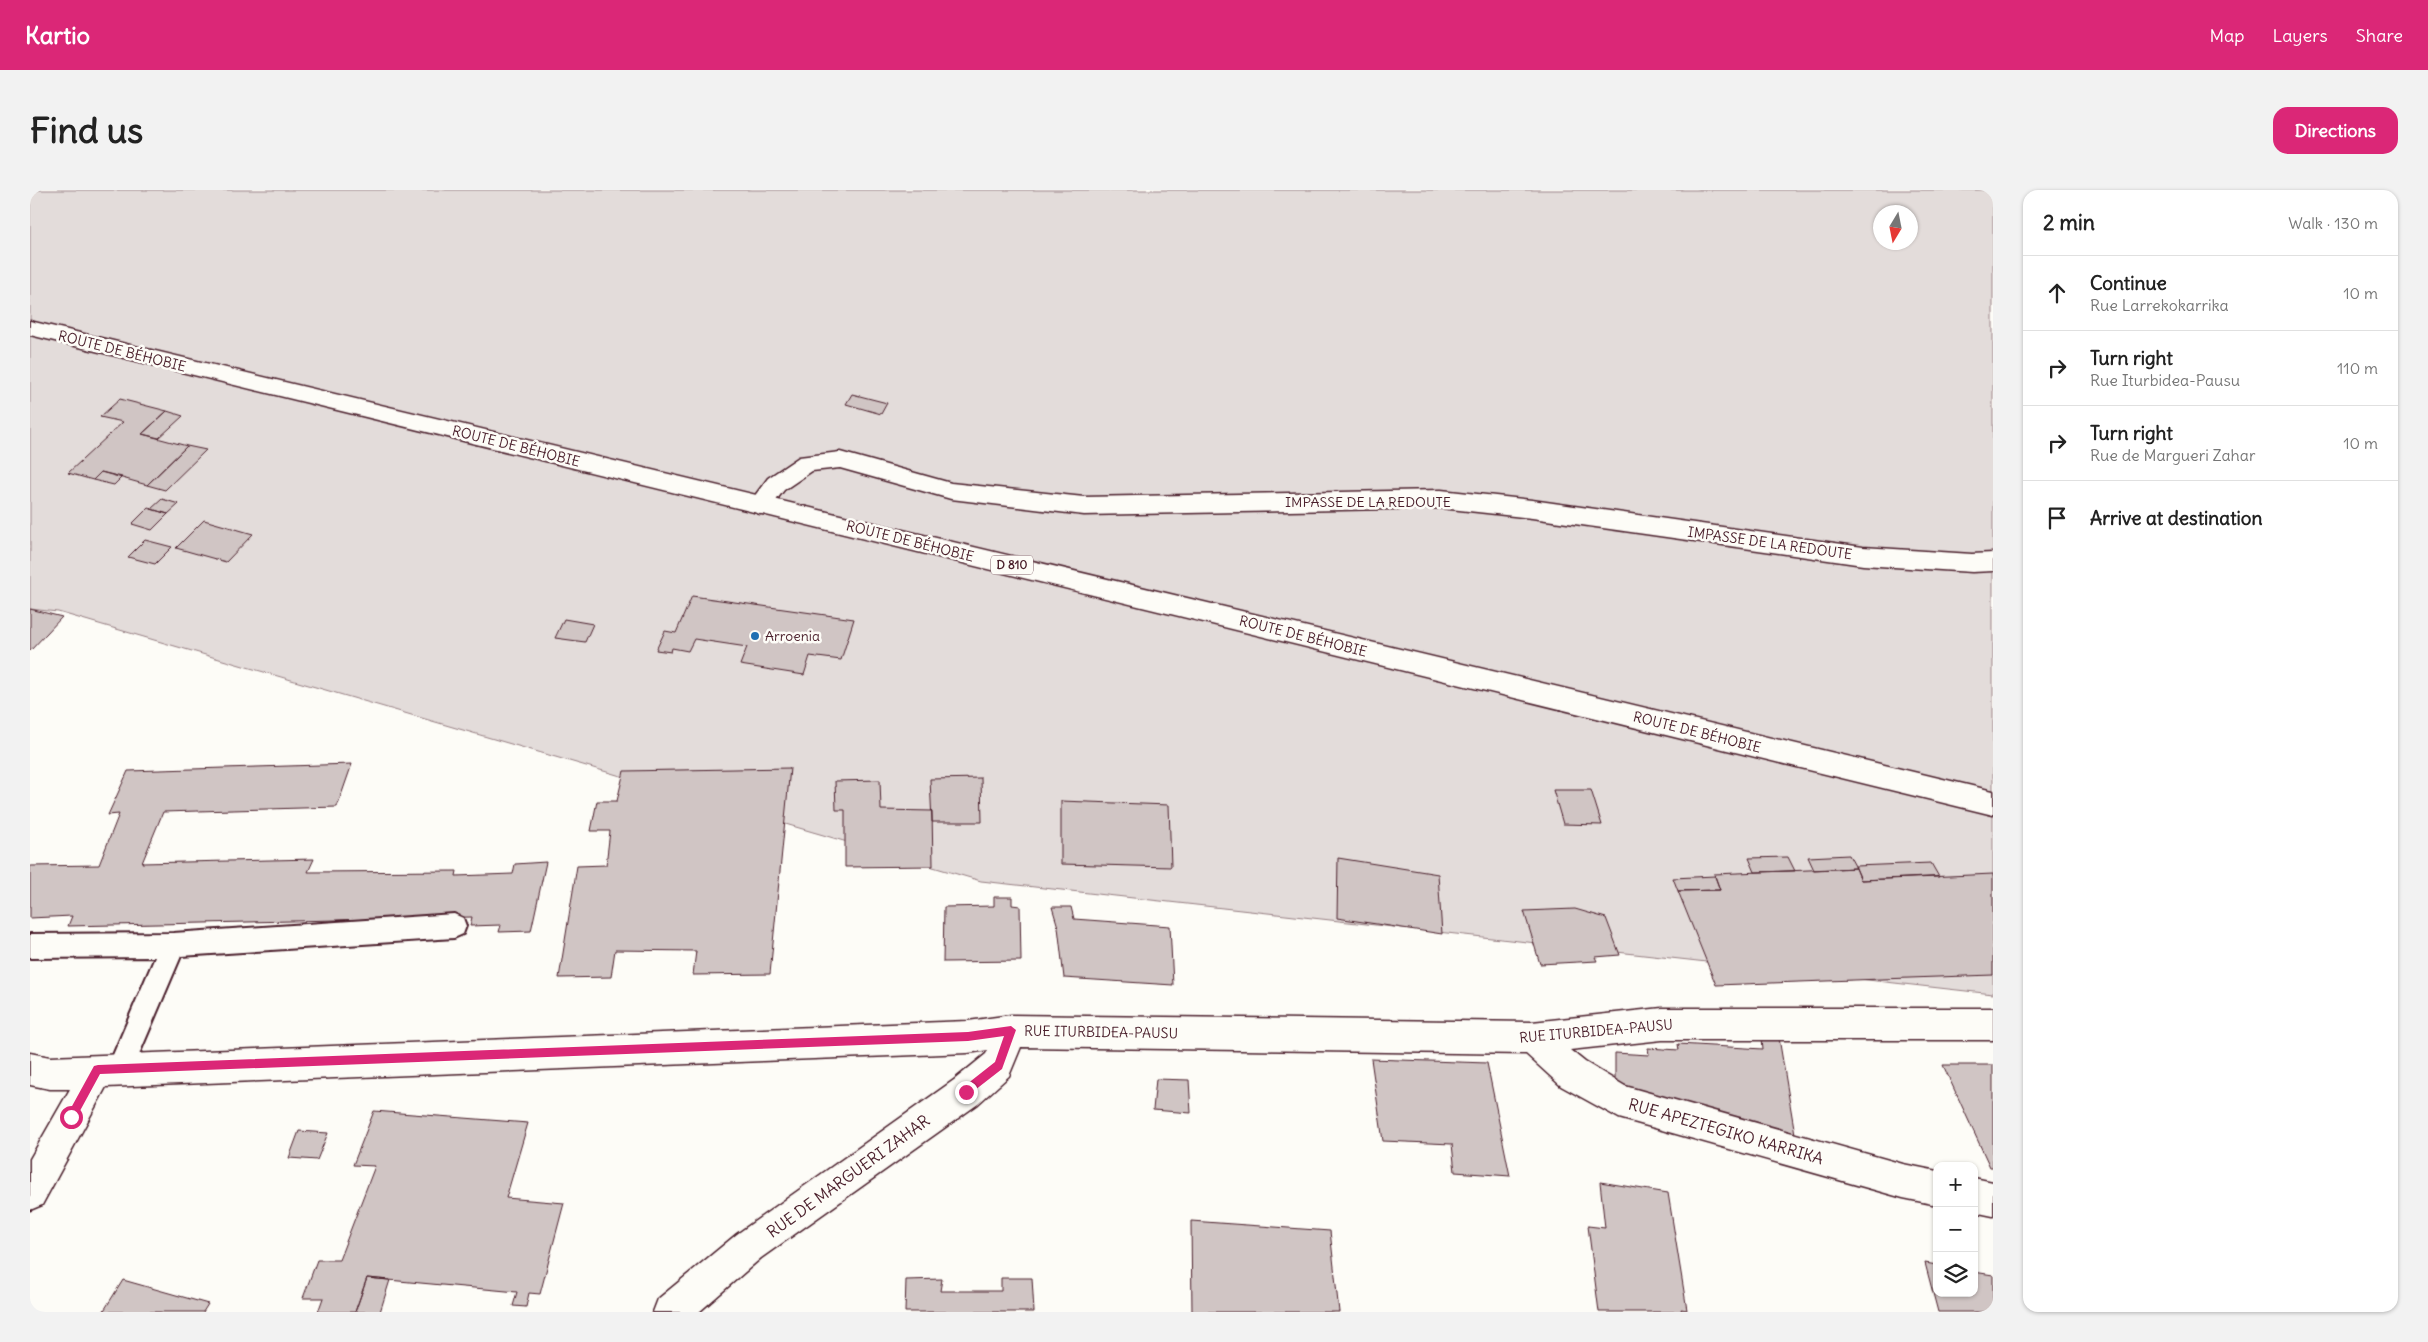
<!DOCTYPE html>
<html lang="en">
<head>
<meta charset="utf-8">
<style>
	:root { --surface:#fff; --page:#f2f2f2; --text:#222; --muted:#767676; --line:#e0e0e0; --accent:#db2777 }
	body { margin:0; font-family:Delius,sans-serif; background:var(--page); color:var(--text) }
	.controls { position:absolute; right:15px; bottom:15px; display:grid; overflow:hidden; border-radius:10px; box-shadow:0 1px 4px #0004 }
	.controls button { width:45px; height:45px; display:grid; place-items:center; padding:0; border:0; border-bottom:1px solid var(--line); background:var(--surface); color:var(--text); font:25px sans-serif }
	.compass { position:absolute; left:1843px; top:15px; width:45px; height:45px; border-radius:50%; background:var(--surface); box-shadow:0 1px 4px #0004; rotate:190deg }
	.stop { position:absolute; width:15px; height:15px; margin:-11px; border:4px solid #db2777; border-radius:50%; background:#fff }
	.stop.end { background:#db2777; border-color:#fff; box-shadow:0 1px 5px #0008 }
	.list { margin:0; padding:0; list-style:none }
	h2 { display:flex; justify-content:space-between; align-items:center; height:65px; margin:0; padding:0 20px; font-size:21px }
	h2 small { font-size:16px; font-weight:400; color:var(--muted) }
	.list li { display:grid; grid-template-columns:32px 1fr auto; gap:15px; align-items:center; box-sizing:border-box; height:75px; padding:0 20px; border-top:1px solid var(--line) }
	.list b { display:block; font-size:19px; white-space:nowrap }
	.list p { margin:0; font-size:16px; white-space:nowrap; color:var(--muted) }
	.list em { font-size:16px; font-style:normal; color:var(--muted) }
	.icon { flex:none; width:28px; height:28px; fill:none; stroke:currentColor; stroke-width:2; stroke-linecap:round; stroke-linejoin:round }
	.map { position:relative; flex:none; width:1963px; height:1122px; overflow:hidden; border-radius:15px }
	header { display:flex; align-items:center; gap:30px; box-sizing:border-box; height:70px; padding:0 25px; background:var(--accent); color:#fff }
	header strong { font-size:24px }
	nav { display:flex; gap:28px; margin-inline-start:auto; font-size:18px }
	.intro { display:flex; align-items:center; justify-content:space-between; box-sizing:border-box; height:120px; padding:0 30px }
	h1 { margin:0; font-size:35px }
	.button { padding:12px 22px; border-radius:15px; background:var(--accent); color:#fff; font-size:18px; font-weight:700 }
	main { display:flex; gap:30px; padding:0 30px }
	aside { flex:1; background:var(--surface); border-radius:15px; box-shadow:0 1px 4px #0004 }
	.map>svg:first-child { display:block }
</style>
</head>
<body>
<header>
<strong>Kartio</strong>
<nav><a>Map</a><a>Layers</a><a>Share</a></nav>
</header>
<div class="intro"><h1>Find us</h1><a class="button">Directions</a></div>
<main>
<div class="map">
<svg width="1963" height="1122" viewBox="0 0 1963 1122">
	<rect width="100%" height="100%" fill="#fdfcf7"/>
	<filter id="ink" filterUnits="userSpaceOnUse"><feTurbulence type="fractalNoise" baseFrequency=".02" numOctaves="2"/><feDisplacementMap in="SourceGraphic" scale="10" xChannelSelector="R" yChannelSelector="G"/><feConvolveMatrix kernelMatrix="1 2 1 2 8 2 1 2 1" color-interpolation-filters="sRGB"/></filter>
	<g filter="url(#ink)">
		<path fill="#e3dcda" stroke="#967e82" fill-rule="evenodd" d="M0,0H1963V804L951,691L28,422L0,419ZM1850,22H1880V52H1850Z"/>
		<path fill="#d0c5c4" stroke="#4a1f2b" d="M822,204L857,213L851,224L816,214Z
			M90,209L137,221L112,244L157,256L117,295L71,282L63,290L38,283L93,232L70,227Z
			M137,221L153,226L129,248L112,244Z
			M157,256L176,260L135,300L117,295Z
			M71,282L92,287L84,295L63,290Z
			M132,309L149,314L138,324L121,319Z
			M118,318L138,324L122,340L102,334Z
			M174,330L223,344L196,372L146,358Z
			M115,350L142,357L125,374L98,367Z
			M662,406L824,429L811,470L780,466L774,485L710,475L717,457L664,449L658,461L642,458L641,462L626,460L635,441L646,443Z
			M0,419L32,427L0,461Z
			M534,429L563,434L555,452L525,448Z
			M322,574L307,617L133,622L112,673L284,669L278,682L427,681L426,686L483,684L485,674L516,672L501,741L469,742L471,735L440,736L442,727L38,736L42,726L0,728V676L69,675L89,624L78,625L98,581Z
			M760,578L740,784L663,785L666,761L585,760L581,787L529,788L547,676L576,675L580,641H561L567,611H587L594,581Z
			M951,588L952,632H902L900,589Z
			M850,590L851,620L902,621L903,676L815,677V620H806L805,591Z
			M1523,600H1561L1572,635L1533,634Z
			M1031,611L1139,615L1141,677L1031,674Z
			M1819,665L1826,678L1784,680L1778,667Z
			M1758,667L1765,681L1725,682L1719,668Z
			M1308,668L1408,684L1412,744L1307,728Z
			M1901,673L1909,687L1831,690L1825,676Z
			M1826,678L1831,690L1963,684V785L1686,795L1648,701L1690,700L1684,684Z
			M1685,686L1690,700L1648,701L1643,688Z
			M964,707H982V715L990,716L991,771L913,772L914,717L964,716Z
			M1022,717H1041L1044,729L1140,736L1143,795L1034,788L1028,737Z
			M1545,719L1576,728L1590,765L1565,767L1567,771L1510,774L1494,721Z
			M1732,848H1749L1765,944L1585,896V863L1619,865L1618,858L1649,860L1648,854L1733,859Z
			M1341,869L1457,873L1480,986L1425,982L1422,954L1353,951Z
			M1913,875H1963V977H1960Z
			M1126,889L1159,890L1161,923L1123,920Z
			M344,921L498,933L476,1008L534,1013L510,1104L499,1103L496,1117L483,1116L487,1102L337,1088L325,1122H288L293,1108H273L287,1070H309L345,976L323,975Z
			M269,941L298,943L287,970L259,968Z
			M1570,992L1638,1003L1657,1120L1651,1119L1652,1122H1569L1558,1036L1575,1038Z
			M1161,1031L1300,1041L1309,1122H1162Z
			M1895,1073L1907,1075V1103H1944V1082L1963,1085V1122H1908Z
			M337,1088L360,1090L350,1122H325Z
			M971,1088H1002L1004,1122H875L876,1090L912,1089L910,1101H971Z
			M93,1090L178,1114L173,1122H73Z"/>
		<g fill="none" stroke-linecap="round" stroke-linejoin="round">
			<defs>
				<path id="lane" d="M424,724L433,728L436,736L433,744L424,748L151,766L99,888L90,892L81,888L77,879L125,767L0,768V744L143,743Z"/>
				<path id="street" d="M810,262L921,293L1054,307L1411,300L1502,310L1833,357L1942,364L1963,363V381L1942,382L1833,375L1502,328L1411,318L1054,325L921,309L810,278L782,281L754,300L738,321L730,324L722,321L718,315L738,288L769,267Z
					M1632,818H1963V850H1632L1540,860L1555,872L1595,896L1873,974L1907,981V1015L1873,1008L1589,928L1531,896L1496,864L991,857L979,886L948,914L731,1068L669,1122H623L628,1109L707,1044L924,890L956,864L958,860L938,863L76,897L12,1015L0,1020V969L40,899H20L0,895V863L20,867L938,831L981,825L1502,832Z
					M1944,988L1963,992V1026L1944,1022Z"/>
				<path id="primary" d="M0,131L1963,601V625L0,145Z"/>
			</defs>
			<use href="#lane" stroke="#4a1f2b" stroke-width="4"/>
			<use href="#street" stroke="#4a1f2b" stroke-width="3"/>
			<use href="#primary" stroke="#4a1f2b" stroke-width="3"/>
			<use href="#lane" fill="#fdfcf7" fill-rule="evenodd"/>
			<use href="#street" fill="#fdfcf7" fill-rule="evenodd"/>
			<use href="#primary" fill="#fdfcf7" fill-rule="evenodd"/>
		</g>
	</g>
	<path fill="#db2777" d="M981,836L986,840L972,879L936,907L931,902L932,898L965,872L974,846L938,851L70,884L45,930H38L36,927L64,876L68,875L938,842Z"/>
	<circle fill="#1f6fb2" stroke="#fdfcf7" stroke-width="2" cx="725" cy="446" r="5"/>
	<g text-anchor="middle" stroke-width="5" stroke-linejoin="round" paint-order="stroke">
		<rect fill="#fdfcf7" stroke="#806168" stroke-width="1" x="961" y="365.5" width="42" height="19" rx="4"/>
		<g font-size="12" font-weight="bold" fill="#4a1f2b">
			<text x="982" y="379">D 810</text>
		</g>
		<g font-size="14" fill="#4a1f2b" stroke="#fdfcf7">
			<text transform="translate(92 161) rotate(14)" y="5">ROUTE DE BÉHOBIE</text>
			<text transform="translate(486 256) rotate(14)" y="5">ROUTE DE BÉHOBIE</text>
			<text x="1338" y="317">IMPASSE DE LA REDOUTE</text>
			<text transform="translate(880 351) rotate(14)" y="5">ROUTE DE BÉHOBIE</text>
			<text transform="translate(1740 353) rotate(8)" y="5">IMPASSE DE LA REDOUTE</text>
			<text transform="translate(1273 446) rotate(14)" y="5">ROUTE DE BÉHOBIE</text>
			<text transform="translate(1667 542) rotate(14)" y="5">ROUTE DE BÉHOBIE</text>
			<text transform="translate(1566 841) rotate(-5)" y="5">RUE ITURBIDEA-PAUSU</text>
			<text transform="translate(1071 842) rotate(1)" y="5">RUE ITURBIDEA-PAUSU</text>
		</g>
		<g font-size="14" fill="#4a1f2b" stroke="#fdfcf7" text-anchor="start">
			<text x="735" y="451">Arroenia</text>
		</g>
		<g font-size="16" fill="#4a1f2b" stroke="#fdfcf7">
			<text transform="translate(1696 941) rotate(16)" y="6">RUE APEZTEGIKO KARRIKA</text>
			<text transform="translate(818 986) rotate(-36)" y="6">RUE DE MARGUERI ZAHAR</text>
		</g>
	</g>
</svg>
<div class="controls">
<button>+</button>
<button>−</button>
<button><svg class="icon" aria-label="layers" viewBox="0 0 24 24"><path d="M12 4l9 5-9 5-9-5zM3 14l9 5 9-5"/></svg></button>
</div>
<svg class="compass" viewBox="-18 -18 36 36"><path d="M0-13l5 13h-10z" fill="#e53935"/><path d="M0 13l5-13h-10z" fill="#767676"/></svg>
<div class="stop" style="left:41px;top:927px"></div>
<div class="stop end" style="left:936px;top:902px"></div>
</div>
<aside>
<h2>2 min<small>Walk · 130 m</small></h2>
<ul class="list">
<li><svg class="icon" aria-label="ahead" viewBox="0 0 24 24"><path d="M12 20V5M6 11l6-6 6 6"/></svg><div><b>Continue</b><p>Rue Larrekokarrika</p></div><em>10 m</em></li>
<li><svg class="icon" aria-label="right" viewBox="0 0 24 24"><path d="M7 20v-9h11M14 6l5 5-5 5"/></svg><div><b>Turn right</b><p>Rue Iturbidea-Pausu</p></div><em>110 m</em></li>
<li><svg class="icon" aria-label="right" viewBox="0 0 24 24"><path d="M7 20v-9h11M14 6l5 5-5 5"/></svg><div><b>Turn right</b><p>Rue de Margueri Zahar</p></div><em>10 m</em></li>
<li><svg class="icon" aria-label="arrive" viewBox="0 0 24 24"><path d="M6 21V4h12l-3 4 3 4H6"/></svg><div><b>Arrive at destination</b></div></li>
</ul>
</aside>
</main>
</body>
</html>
